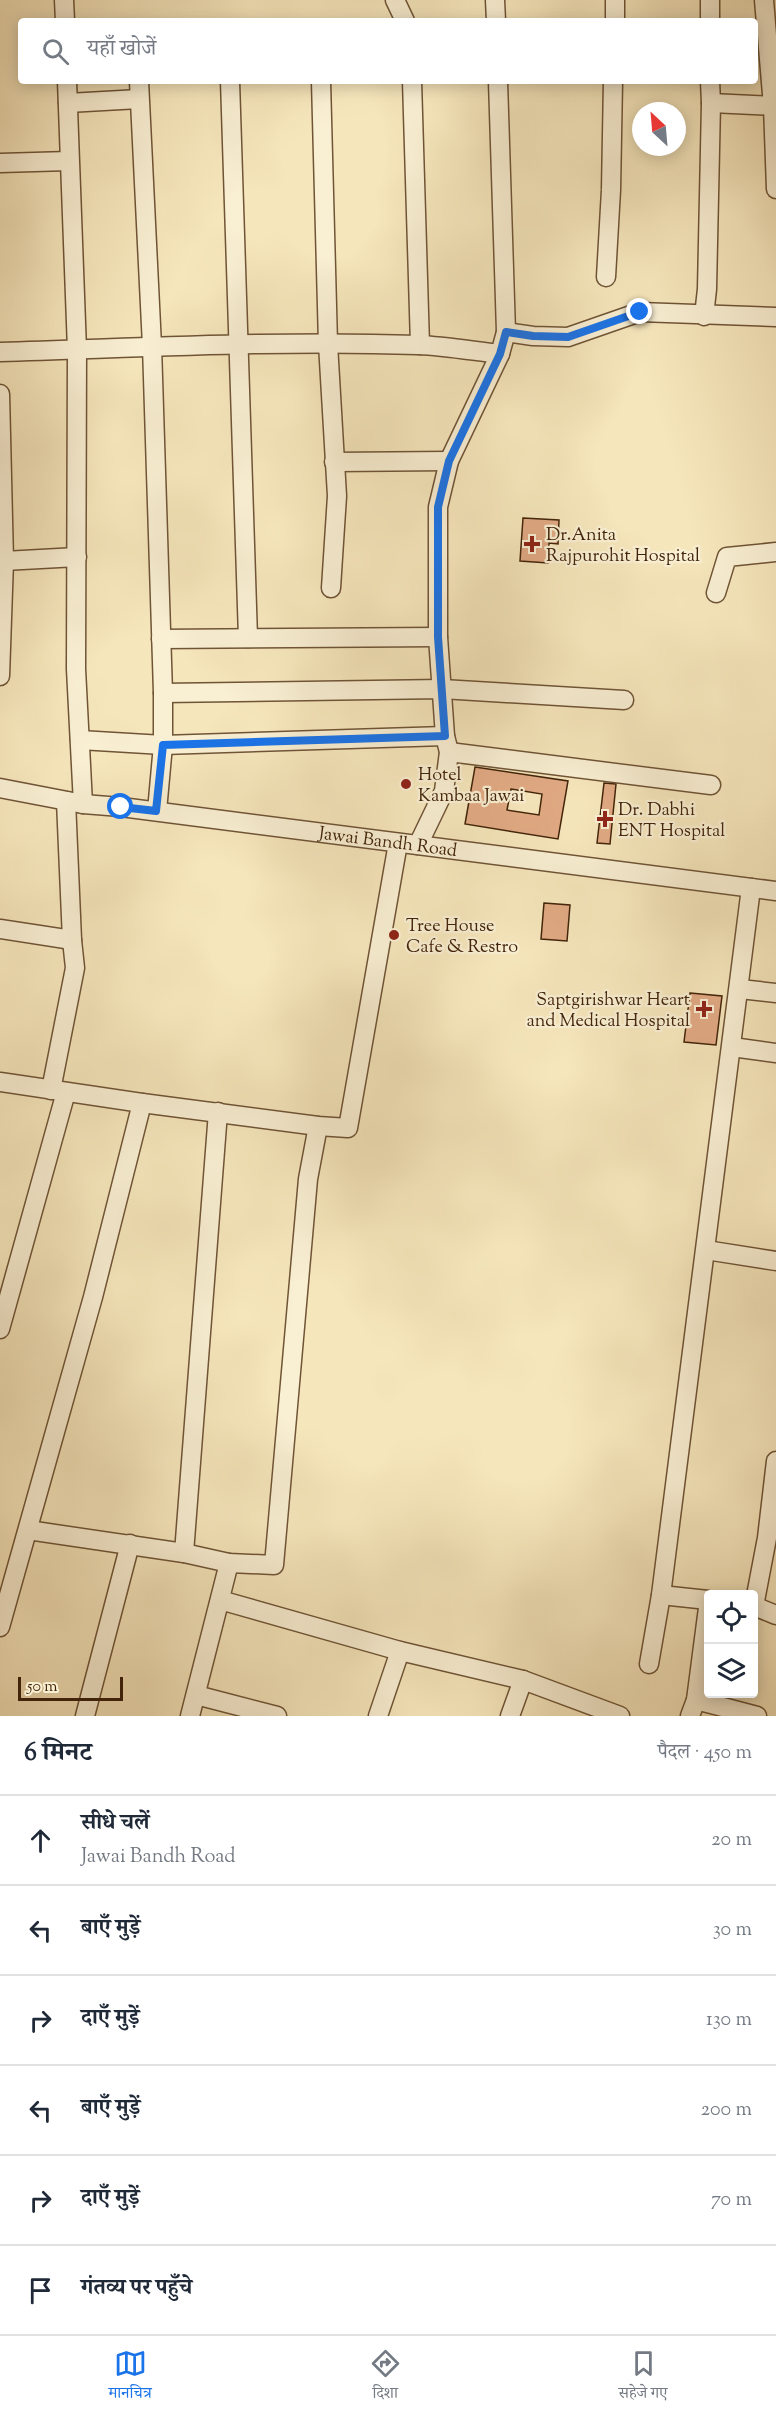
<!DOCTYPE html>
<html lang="hi">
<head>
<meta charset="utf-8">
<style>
	:root { --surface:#fff; --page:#f2f2f3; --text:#1f2937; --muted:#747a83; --line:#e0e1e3; --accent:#1a73e8 }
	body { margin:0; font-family:"Sorts Mill Goudy","Noto Serif Devanagari",serif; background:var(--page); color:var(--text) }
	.controls { position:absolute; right:18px; bottom:18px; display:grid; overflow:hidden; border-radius:6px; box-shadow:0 3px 15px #0003 }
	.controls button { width:54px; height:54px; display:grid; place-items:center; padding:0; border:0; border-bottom:2px solid var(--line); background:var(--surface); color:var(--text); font:30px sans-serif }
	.compass { position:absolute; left:632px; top:102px; width:54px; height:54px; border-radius:50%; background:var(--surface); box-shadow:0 3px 15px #0003; rotate:334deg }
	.scale { position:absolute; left:18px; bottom:15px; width:105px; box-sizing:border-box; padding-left:6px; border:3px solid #42240a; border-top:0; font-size:16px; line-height:21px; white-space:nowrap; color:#42240a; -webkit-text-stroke:4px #f9efd3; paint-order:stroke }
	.stop { position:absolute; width:18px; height:18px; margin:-14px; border:4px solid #1a73e8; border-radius:50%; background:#fff }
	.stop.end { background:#1a73e8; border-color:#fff; box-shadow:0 2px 6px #0008 }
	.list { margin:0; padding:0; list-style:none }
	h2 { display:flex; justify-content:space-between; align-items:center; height:78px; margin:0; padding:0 24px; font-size:26px }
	h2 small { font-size:20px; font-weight:400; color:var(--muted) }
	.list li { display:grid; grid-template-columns:39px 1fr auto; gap:18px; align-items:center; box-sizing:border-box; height:90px; padding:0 24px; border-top:2px solid var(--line) }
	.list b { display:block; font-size:22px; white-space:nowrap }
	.list p { margin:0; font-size:20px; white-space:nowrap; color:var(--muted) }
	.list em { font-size:20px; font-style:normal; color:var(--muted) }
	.icon { flex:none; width:33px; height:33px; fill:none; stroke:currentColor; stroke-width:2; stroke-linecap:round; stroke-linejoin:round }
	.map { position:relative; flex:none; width:776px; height:1716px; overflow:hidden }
	.search { position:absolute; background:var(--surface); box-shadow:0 3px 15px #0003; left:18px; right:18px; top:18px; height:66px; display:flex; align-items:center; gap:15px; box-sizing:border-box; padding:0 21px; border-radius:6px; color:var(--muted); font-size:22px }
	.sheet { height:618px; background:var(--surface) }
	nav { display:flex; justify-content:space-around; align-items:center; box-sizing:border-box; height:84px; border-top:2px solid var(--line); background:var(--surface); font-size:16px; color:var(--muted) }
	nav a { display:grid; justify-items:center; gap:3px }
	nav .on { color:var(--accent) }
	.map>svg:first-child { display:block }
</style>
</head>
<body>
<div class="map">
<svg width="776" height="1716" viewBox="0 0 776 1716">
	<rect width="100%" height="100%" fill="#f6e6bc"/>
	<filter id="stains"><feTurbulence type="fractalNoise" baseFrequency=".00333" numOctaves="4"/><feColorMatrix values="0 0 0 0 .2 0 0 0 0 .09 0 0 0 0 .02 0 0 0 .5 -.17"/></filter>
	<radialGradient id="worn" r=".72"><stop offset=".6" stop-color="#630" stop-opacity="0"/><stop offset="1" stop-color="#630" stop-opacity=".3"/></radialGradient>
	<path fill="#e1aa84" stroke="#42240a" stroke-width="1.5" fill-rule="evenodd" d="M523,518L559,520L558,544L549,543L548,563L520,561Z
		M475,767L568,781L558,839L465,824ZM511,789L542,794L539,815L507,810Z
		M604,783L616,784L610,844L597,843Z
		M544,903L570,905L567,941L541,939Z
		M690,993L722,996L716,1045L684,1042Z"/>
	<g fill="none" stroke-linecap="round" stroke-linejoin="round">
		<defs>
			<g id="minor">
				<path d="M64,0L65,21"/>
				<path d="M395,0L405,21"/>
				<path d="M495,0L496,21"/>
				<path d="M710,0V21"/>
				<path d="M764,0L773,106L776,189"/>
				<path d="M615,21V0"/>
				<path d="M67,81L77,350L76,669L83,804"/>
				<path d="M139,81L152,346L163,693V745L157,811"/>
				<path d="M230,81L248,638"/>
				<path d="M321,81L328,344L337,496L331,588"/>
				<path d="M412,81L420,345"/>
				<path d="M710,81L711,103L776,106"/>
				<path d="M68,103L139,99"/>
				<path d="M0,163L69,161"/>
				<path d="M606,277L611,190L613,81"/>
				<path d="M704,316L707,289L711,103"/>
				<path d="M506,332L533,336L568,337L640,312L776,317"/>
				<path d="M0,352C139,348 279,340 418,345C445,346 473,351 500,354"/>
				<path d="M0,394L4,561L0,676"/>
				<path d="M334,462L449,461"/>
				<path d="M4,561L77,557"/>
				<path d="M716,593L727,557L776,552"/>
				<path d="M161,639L438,637"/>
				<path d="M163,693L442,689L624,700"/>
				<path d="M80,740L163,745L445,736"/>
				<path d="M449,752L711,785"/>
				<path id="s1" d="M0,788L83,804L121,807L776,891"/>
				<path d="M418,845L444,791L449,752L445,736L438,637V507L449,461L500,354L506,332L498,81"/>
				<path d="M0,929L72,940L66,801"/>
				<path d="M740,989L776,993"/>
				<path d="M732,1047L776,1053"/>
				<path d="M0,1082L142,1103L318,1126L348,1128L398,843"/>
				<path d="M51,1090L75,968L72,940"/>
				<path d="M706,1250L776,1261"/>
				<path d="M0,1329L66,1092"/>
				<path d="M28,1530L184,1553L229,1563L274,1565L308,1179L318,1126"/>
				<path d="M184,1553L218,1112"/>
				<path d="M661,1595L708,1600"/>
				<path d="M220,1600L400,1651L523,1680L620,1716"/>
				<path d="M754,1606L767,1538L776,1461"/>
				<path d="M754,1606L776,1615"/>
				<path d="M0,1627L93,1297L142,1103"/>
				<path d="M649,1664L661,1595L751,888"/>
				<path d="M196,1695L277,1716"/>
				<path d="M696,1700L757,1716"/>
				<path d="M85,1716L130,1544"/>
				<path d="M190,1716L229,1563"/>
				<path d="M378,1716L400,1651"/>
				<path d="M510,1716L523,1680"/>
				<path d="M690,1716L696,1700L708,1608"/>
			</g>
		</defs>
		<use href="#minor" stroke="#6f5436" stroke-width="21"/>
		<use href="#minor" stroke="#f9efd3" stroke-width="18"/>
	</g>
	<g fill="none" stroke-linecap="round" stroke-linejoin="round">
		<path stroke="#1a73e8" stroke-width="8" d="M121,807L156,811L163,745L445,736L438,637V507L449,461L500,354L506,332L533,336L568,337L640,312"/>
	</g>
	<g fill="#8f2418" stroke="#f9efd3" stroke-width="2">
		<path d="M529 535h6v6h6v6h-6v6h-6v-6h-6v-6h6z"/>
		<circle cx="406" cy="784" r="6"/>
		<path d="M602 810h6v6h6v6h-6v6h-6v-6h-6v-6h6z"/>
		<circle cx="394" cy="935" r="6"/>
		<path d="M701 1000h6v6h6v6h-6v6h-6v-6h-6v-6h6z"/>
	</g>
	<g text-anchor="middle" stroke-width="4.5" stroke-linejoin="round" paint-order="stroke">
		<g font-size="18" fill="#42240a" stroke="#f9efd3" text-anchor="start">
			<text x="546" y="540">Dr.Anita<tspan x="546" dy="21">Rajpurohit Hospital</tspan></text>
			<text x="418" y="780">Hotel<tspan x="418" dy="21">Kambaa Jawai</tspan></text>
			<text x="618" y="815">Dr. Dabhi<tspan x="618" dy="21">ENT Hospital</tspan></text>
			<text x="406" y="931">Tree House<tspan x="406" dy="21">Cafe &amp; Restro</tspan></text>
			<text x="690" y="1005" text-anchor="end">Saptgirishwar Heart<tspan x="690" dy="21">and Medical Hospital</tspan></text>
		</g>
		<g font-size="18" fill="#42240a" stroke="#f9efd3">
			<text dy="6" stroke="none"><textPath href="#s1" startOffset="392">Jawai Bandh Road</textPath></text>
		</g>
	</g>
	<rect width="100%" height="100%" filter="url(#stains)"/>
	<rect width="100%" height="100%" fill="url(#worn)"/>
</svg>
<div class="controls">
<button><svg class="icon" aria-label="locate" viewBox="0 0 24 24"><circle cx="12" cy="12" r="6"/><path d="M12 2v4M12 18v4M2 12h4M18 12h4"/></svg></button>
<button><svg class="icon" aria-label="layers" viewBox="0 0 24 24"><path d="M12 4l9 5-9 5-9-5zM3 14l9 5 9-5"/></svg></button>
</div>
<svg class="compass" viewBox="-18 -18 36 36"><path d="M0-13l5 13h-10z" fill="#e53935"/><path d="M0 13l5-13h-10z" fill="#747a83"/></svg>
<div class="scale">50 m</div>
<div class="stop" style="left:121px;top:807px"></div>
<div class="stop end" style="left:640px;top:312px"></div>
<div class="search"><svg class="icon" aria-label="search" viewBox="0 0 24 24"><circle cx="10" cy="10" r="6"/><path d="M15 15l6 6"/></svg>यहाँ खोजें</div>
</div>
<section class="sheet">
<h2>6 मिनट<small>पैदल · 450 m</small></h2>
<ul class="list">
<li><svg class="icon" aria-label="ahead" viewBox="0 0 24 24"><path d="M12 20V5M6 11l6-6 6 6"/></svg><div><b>सीधे चलें</b><p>Jawai Bandh Road</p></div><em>20 m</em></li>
<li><svg class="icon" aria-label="left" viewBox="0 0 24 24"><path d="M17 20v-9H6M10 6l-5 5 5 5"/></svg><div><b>बाएँ मुड़ें</b></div><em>30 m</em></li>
<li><svg class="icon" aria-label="right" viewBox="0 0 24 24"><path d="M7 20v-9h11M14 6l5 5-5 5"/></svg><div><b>दाएँ मुड़ें</b></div><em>130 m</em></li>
<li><svg class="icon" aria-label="left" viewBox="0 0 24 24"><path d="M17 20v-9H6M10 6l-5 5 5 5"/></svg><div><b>बाएँ मुड़ें</b></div><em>200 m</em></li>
<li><svg class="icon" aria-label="right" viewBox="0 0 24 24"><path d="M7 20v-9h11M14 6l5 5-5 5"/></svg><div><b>दाएँ मुड़ें</b></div><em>70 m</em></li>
<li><svg class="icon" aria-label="arrive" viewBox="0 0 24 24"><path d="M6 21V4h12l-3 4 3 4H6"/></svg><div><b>गंतव्य पर पहुँचे</b></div></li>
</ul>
</section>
<nav>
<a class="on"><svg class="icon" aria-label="map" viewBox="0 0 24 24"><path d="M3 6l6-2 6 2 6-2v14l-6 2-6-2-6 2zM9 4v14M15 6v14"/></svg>मानचित्र</a>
<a><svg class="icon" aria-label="directions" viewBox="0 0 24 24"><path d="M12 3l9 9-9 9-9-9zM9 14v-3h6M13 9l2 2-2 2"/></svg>दिशा</a>
<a><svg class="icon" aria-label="saved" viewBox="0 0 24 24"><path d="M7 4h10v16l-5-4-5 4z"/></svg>सहेजे गए</a>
</nav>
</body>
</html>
